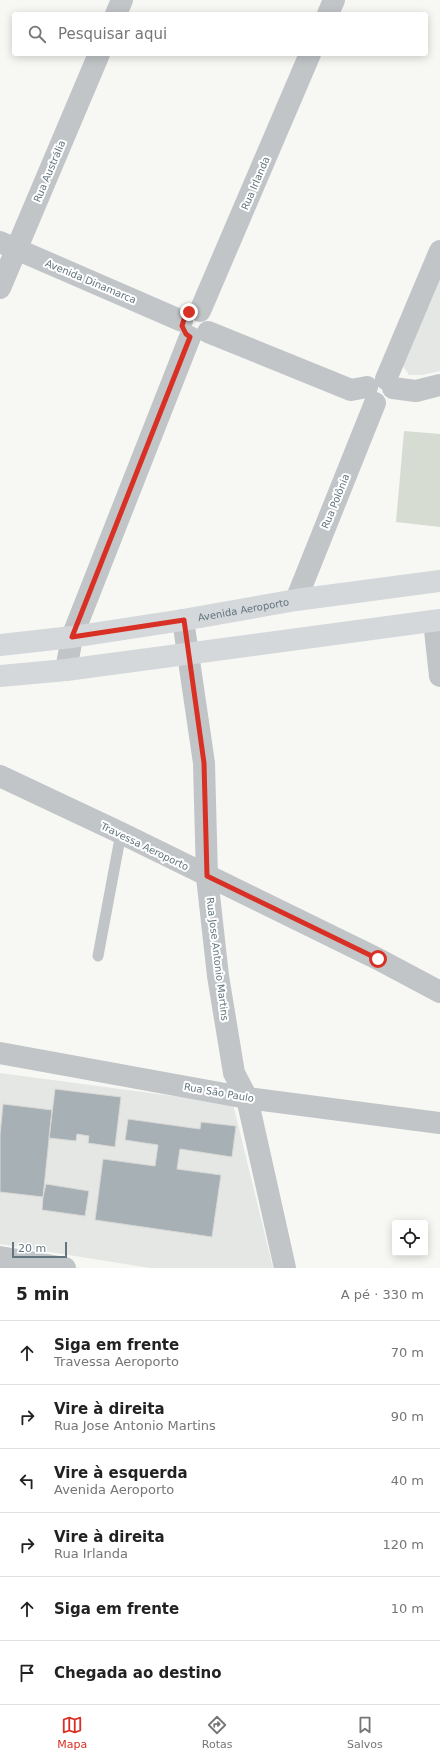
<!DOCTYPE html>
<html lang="pt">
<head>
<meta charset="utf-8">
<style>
	:root { --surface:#fff; --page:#f2f2f2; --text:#222; --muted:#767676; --line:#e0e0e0; --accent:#d93025 }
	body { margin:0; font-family:"DejaVu Sans",sans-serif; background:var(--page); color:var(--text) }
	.controls { position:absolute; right:12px; bottom:12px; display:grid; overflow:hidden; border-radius:4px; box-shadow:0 2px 10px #0003 }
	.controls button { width:36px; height:36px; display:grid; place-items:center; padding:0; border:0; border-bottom:1px solid var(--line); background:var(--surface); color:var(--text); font:20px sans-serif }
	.scale { position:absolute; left:12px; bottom:10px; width:55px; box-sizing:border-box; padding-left:4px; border:2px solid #63757e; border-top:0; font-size:11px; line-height:14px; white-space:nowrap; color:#63757e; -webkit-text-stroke:3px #fff; paint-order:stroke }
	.stop { position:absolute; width:12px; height:12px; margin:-9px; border:3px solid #d93025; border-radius:50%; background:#fff }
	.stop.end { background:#d93025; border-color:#fff; box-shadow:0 1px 4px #0008 }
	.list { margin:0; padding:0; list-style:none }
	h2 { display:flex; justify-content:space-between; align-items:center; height:52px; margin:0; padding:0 16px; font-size:17px }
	h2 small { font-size:13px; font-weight:400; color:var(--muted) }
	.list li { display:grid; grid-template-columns:26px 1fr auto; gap:12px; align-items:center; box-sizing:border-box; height:64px; padding:0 16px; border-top:1px solid var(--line) }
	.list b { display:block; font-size:15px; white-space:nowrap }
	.list p { margin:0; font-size:13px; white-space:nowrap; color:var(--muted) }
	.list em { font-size:13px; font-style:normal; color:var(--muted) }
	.icon { flex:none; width:22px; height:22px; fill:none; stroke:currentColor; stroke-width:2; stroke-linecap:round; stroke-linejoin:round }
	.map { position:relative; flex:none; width:440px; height:1268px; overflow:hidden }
	.search { position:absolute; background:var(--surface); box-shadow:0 2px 10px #0003; left:12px; right:12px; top:12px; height:44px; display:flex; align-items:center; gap:10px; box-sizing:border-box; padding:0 14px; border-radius:4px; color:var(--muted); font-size:15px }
	.sheet { height:436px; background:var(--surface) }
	nav { display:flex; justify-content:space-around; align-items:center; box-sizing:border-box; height:56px; border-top:1px solid var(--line); background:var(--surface); font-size:11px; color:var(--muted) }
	nav a { display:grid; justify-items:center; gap:2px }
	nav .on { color:var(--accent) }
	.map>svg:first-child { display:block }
</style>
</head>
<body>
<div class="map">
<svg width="440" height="1268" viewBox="0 0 440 1268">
	<rect width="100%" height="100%" fill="#f7f7f4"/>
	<path fill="#e5e7e5" d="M440,273V371L422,375H409L403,366Z
		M0,1073L233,1104L273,1268H150L0,1244Z"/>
	<path fill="#d7dcd3" d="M404,431L440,434V527L396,522Z"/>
	<path fill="#a7b1b5" stroke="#d9d8d6" d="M55,1089L121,1097L115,1147L88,1143L89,1136L77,1134L76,1141L49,1138Z
		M3,1104L52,1110L43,1197L0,1192V1135Z
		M128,1119L200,1129L201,1122L236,1126L232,1157L180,1149L177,1169L221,1175L212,1237L95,1220L103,1159L155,1166L158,1145L125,1140Z
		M46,1184L89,1191L85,1216L42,1210L43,1197Z"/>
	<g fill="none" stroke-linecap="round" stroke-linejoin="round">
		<path stroke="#c1c5c8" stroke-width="11" d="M98,956L121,833"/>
		<path stroke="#c1c5c8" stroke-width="22" d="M116,14L122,0
			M328,14L334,0
			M0,242L182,321
			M0,288L99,54
			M200,311L310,54
			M208,332L351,390L367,387
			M386,379L440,251
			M393,388L416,391L440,385
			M296,600L375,403
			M183,620L204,763L207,877L218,976L234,1073L247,1098L285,1268
			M434,621L440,676
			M66,670L72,637L190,337
			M0,776L121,833L378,959L440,992
			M0,1053L247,1098L440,1123
			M0,1257L65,1268"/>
		<g stroke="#d4d8db" stroke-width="22">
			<path id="s1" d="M0,645L72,637L183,620L296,600L440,581"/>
			<path d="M0,676L66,670L440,620"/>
		</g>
	</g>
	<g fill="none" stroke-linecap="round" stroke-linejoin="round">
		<path stroke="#d93025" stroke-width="5" d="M189,312L185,316L182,326L186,334L190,337L72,637L184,620L204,763L207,876L378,959"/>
	</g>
	<g text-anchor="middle" stroke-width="4" stroke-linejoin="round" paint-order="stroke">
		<g font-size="10" fill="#63757e" stroke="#fff">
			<text transform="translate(49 171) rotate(-67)" y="4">Rua Austrália</text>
			<text transform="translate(255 183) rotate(-67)" y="4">Rua Irlanda</text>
			<text transform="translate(91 281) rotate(23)" y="4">Avenida Dinamarca</text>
			<text transform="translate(335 501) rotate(-68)" y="4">Rua Polônia</text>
			<text dy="4" stroke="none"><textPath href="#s1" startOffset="246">Avenida Aeroporto</textPath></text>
			<text transform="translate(145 846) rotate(26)" y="4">Travessa Aeroporto</text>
			<text transform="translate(218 959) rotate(83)" y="4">Rua Jose Antonio Martins</text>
			<text transform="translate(219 1092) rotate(10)" y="4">Rua São Paulo</text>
		</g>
	</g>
</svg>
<div class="controls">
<button><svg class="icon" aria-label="locate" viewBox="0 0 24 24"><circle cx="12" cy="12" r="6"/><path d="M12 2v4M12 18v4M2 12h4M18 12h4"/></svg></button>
</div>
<div class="scale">20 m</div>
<div class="stop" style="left:378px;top:959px"></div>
<div class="stop end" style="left:189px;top:312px"></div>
<div class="search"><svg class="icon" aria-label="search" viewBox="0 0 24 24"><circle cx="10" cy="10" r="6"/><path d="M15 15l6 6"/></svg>Pesquisar aqui</div>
</div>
<section class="sheet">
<h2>5 min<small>A pé · 330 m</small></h2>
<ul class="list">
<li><svg class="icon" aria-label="ahead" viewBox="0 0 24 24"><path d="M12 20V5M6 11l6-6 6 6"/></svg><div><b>Siga em frente</b><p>Travessa Aeroporto</p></div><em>70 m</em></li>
<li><svg class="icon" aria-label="right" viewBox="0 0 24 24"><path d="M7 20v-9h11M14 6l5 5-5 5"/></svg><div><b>Vire à direita</b><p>Rua Jose Antonio Martins</p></div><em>90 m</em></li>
<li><svg class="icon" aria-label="left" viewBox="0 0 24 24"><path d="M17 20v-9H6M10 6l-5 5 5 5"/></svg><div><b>Vire à esquerda</b><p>Avenida Aeroporto</p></div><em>40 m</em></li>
<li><svg class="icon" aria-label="right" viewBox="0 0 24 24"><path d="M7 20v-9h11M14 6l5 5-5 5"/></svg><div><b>Vire à direita</b><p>Rua Irlanda</p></div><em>120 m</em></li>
<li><svg class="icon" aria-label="ahead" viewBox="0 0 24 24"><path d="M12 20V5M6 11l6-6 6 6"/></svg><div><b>Siga em frente</b></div><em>10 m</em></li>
<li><svg class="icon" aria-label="arrive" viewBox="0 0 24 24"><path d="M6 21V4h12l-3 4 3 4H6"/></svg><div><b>Chegada ao destino</b></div></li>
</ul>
</section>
<nav>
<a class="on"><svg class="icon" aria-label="map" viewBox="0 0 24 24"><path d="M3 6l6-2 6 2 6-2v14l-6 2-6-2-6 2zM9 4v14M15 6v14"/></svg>Mapa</a>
<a><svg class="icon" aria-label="directions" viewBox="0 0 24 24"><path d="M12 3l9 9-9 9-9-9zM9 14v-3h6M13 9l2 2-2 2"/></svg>Rotas</a>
<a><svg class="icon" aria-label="saved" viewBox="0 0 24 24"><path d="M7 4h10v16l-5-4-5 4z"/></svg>Salvos</a>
</nav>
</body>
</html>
